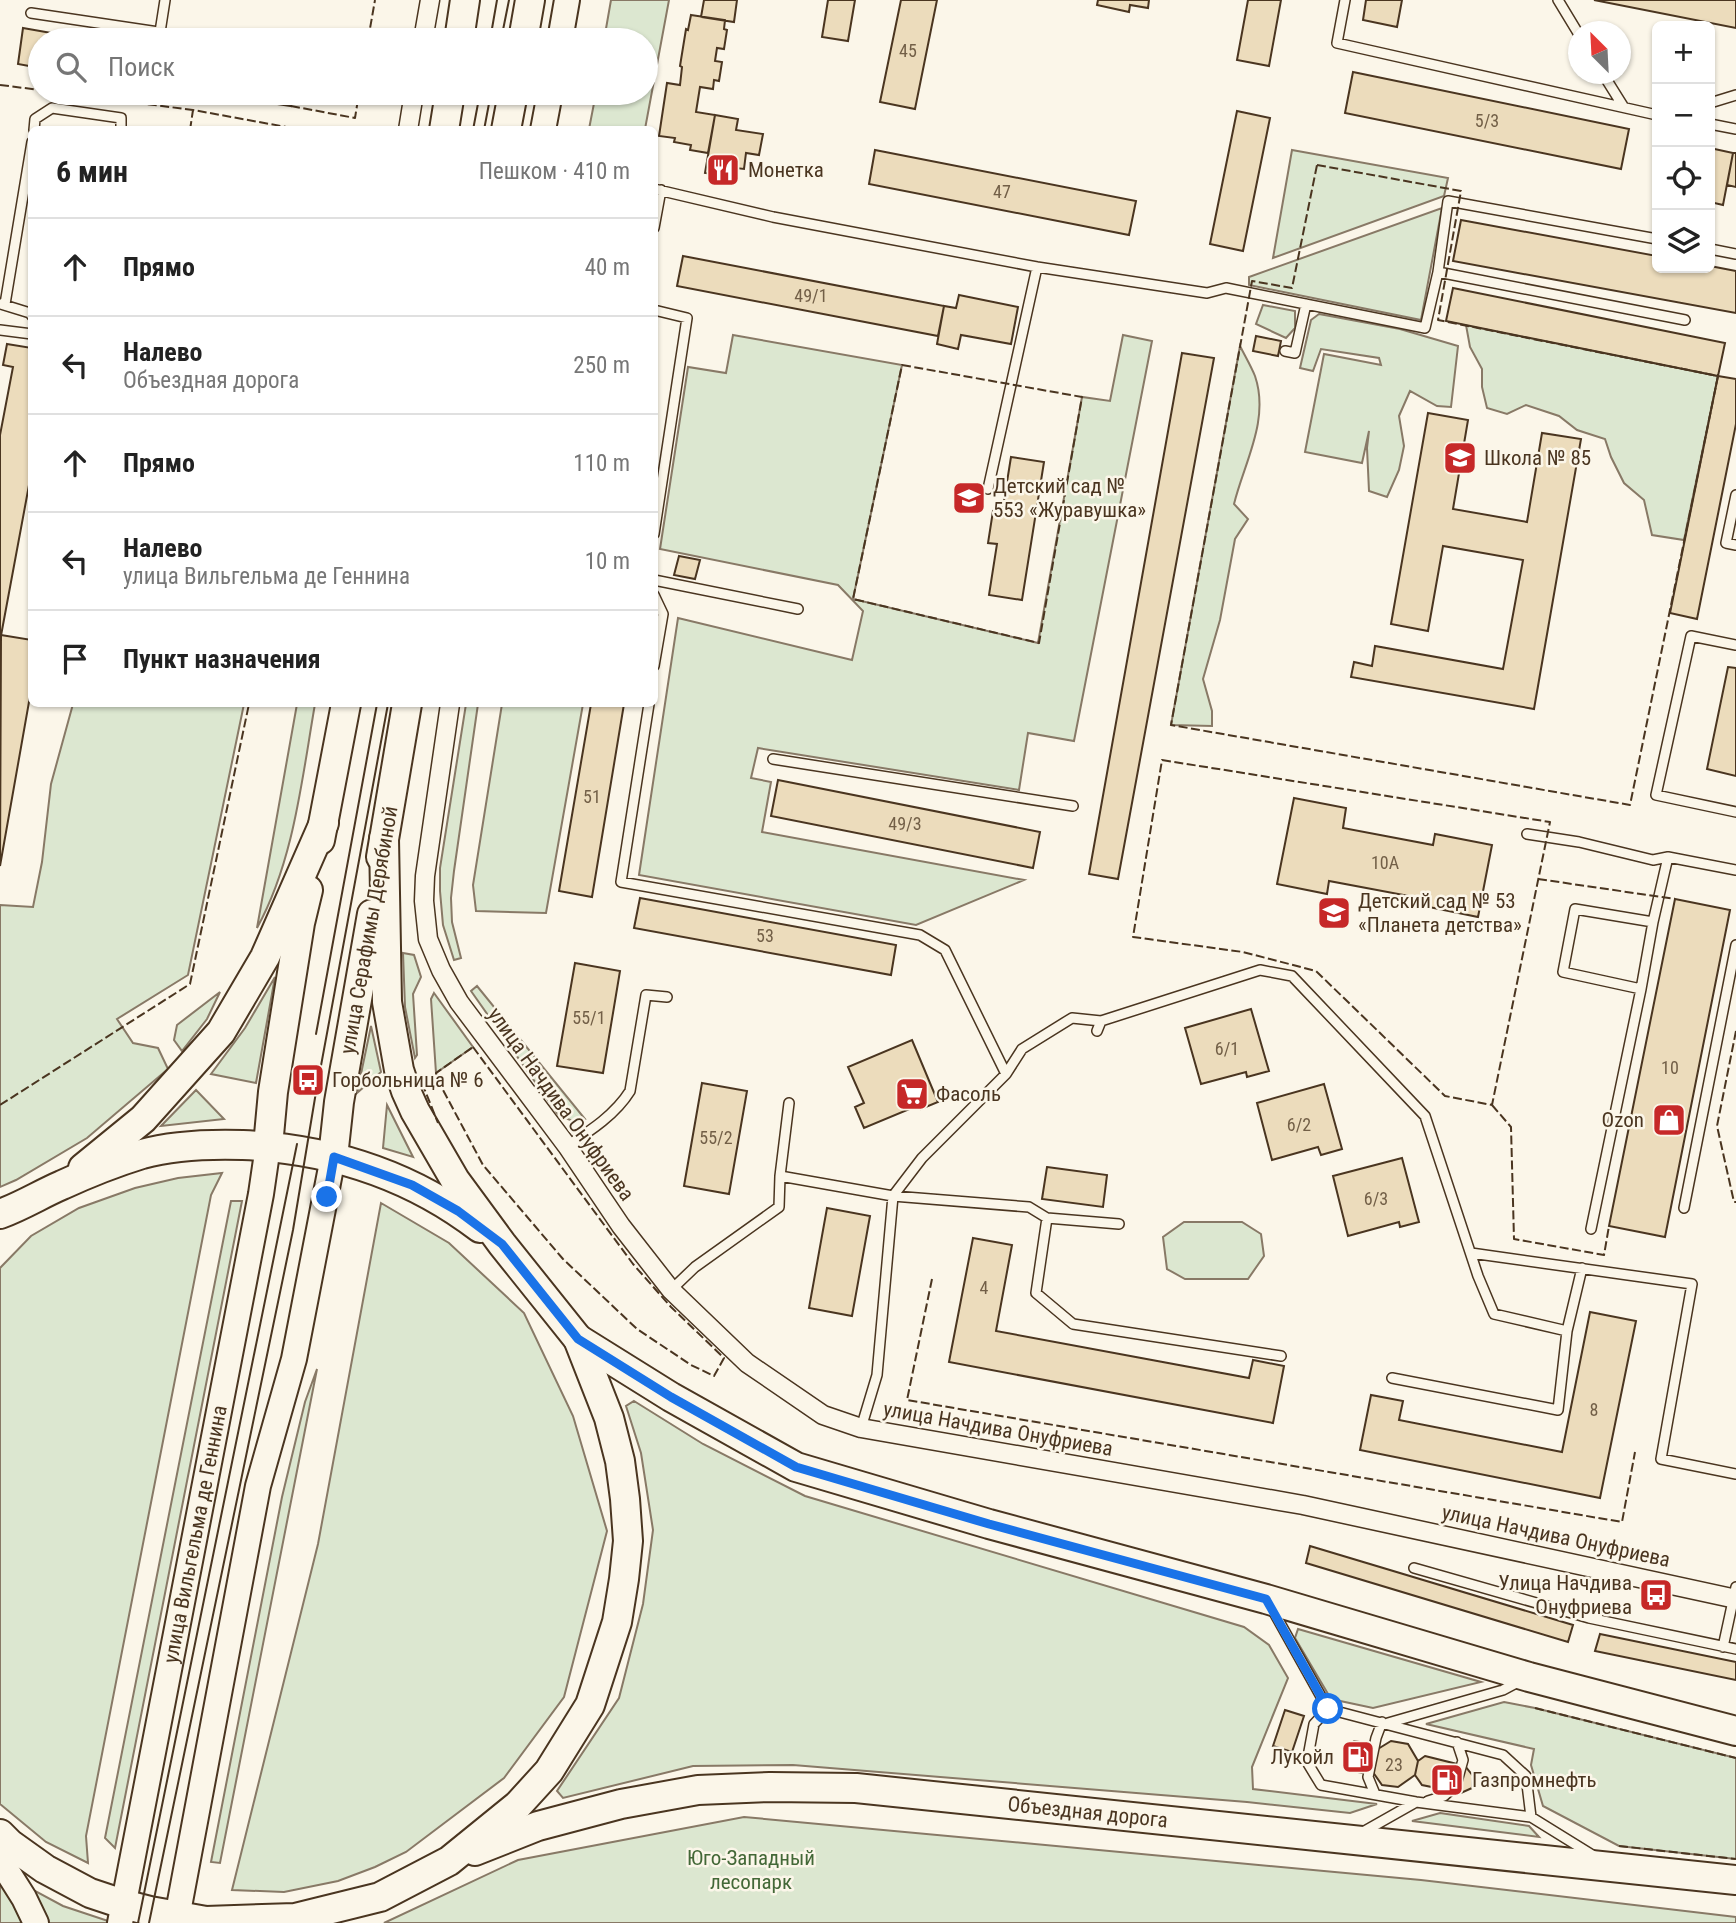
<!DOCTYPE html>
<html lang="ru">
<head>
<meta charset="utf-8">
<style>
	:root { --surface:#fff; --page:#f6f6f6; --text:#222; --muted:#767676; --line:#e0e0e0 }
	body { margin:0; font-family:"Roboto Condensed",sans-serif; background:var(--page); color:var(--text) }
	.controls { position:absolute; right:21px; top:21px; display:grid; overflow:hidden; border-radius:10px; box-shadow:0 2px 5px #0004 }
	.controls button { width:63px; height:63px; display:grid; place-items:center; padding:0; border:0; border-bottom:2px solid var(--line); background:var(--surface); color:var(--text); font:35px sans-serif }
	.compass { position:absolute; left:1568px; top:21px; width:63px; height:63px; border-radius:50%; background:var(--surface); box-shadow:0 2px 5px #0004; rotate:336deg }
	.stop { position:absolute; width:21px; height:21px; margin:-16px; border:5px solid #1a73e8; border-radius:50%; background:#fff }
	.stop.end { background:#1a73e8; border-color:#fff; box-shadow:0 2px 7px #0008 }
	.list { margin:0; padding:0; list-style:none }
	h2 { display:flex; justify-content:space-between; align-items:center; height:91px; margin:0; padding:0 28px; font-size:30px }
	h2 small { font-size:23px; font-weight:400; color:var(--muted) }
	.list li { display:grid; grid-template-columns:46px 1fr auto; gap:21px; align-items:center; box-sizing:border-box; height:98px; padding:0 28px; border-top:2px solid var(--line) }
	.list b { display:block; font-size:26px; white-space:nowrap }
	.list p { margin:0; font-size:23px; white-space:nowrap; color:var(--muted) }
	.list em { font-size:23px; font-style:normal; color:var(--muted) }
	.icon { flex:none; width:38px; height:38px; fill:none; stroke:currentColor; stroke-width:2; stroke-linecap:round; stroke-linejoin:round }
	.map { position:relative; flex:none; width:1736px; height:1923px; overflow:hidden }
	.search { position:absolute; background:var(--surface); box-shadow:0 2px 5px #0004; left:28px; top:28px; width:630px; height:77px; display:flex; align-items:center; gap:18px; box-sizing:border-box; padding:0 24px; border-radius:38px; color:var(--muted); font-size:26px }
	.panel { position:absolute; background:var(--surface); box-shadow:0 2px 5px #0004; left:28px; top:126px; width:630px; height:581px; border-radius:10px }
	.map>svg:first-child { display:block }
</style>
</head>
<body>
<div class="map">
<svg width="1736" height="1923" viewBox="0 0 1736 1923">
	<rect width="100%" height="100%" fill="#fbf6e9"/>
	<path fill="#dce7d0" stroke="#887966" stroke-width="2" d="M611,0H669L645,129H589L596,93H646V40H604Z
		M1292,150L1448,178L1444,196L1273,258Z
		M1442,208L1421,320L1249,285V277Z
		M1263,305L1295,311V328L1286,338L1256,324Z
		M1319,314L1400,329L1458,346L1451,407L1437,406L1410,391L1399,416L1404,446L1399,470L1387,497L1369,491L1367,448L1369,431L1362,463L1305,452L1324,354L1381,365L1379,358L1321,349L1313,371L1300,368L1311,320Z
		M1466,325L1718,376L1684,540L1652,535L1644,500L1624,483L1611,457L1605,439L1577,430L1559,416L1526,405L1507,414L1487,408L1482,387V369L1470,347Z
		M733,335L902,365L853,599L1038,643L1082,397L1110,401L1123,335L1152,341L1074,741L1028,733L1019,790L758,748L751,778L771,782L762,832L1024,880L916,925L639,875L678,618L852,660L863,611L838,585L660,549L688,367L726,373Z
		M1240,346C1245,356 1251,366 1255,376C1270,420 1244,463 1234,504L1248,519L1235,539L1220,620L1203,679L1212,711V726L1171,725Z
		M73,704H244L188,975L117,1019L133,1043L158,1048L168,1069L87,1138L16,1180L0,1187V905L33,907L42,862L51,784Z
		M297,704H315C302,778 294,861 257,928Z
		M466,704H478L454,871L451,898L452,922L461,958L454,960L443,925L440,891V868Z
		M502,704H583L546,913L476,911L473,885Z
		M403,953L414,955L421,977L413,994L417,1055L415,1058L405,1007Z
		M275,977L256,1083L211,1074L245,1028Z
		M477,986L585,1119L576,1122L559,1116L471,991Z
		M220,992L207,1019L182,1051L174,1040L177,1025Z
		M434,993L473,1047L436,1073L431,999Z
		M371,1026L381,1072L357,1093Z
		M196,1090L224,1119L161,1126Z
		M387,1105L413,1157L383,1148Z
		M222,1173L211,1195L86,1836L88,1863L46,1842L0,1804V1268L31,1236L79,1208L135,1188L178,1178Z
		M231,1201H242L115,1848L105,1838Z
		M381,1203L449,1243L524,1313L573,1416L607,1531L564,1697L504,1778L406,1852L375,1867L338,1881L284,1892L232,1890L318,1544Z
		M1184,1222H1242L1261,1234L1264,1256L1248,1279H1185L1167,1269L1163,1237Z
		M317,1369L220,1863L211,1862L282,1497L305,1402Z
		M634,1401L703,1444L805,1496L1244,1627L1269,1645L1288,1678L1252,1767L1253,1789L1377,1804L1350,1813L1247,1802L793,1765L693,1766L563,1798L557,1791L619,1698L643,1604L653,1530L641,1453L626,1406Z
		M1298,1629L1481,1682L1373,1708L1331,1699L1295,1638Z
		M1504,1702L1535,1708L1736,1758V1859L1619,1846L1543,1806L1531,1765L1534,1749L1426,1724Z
		M1440,1813L1529,1826L1539,1837L1412,1821Z
		M744,1817L1421,1880L1736,1917V1923H384L518,1860Z
		M0,1863L35,1891L63,1906L114,1923H0Z"/>
	<path fill="#ecdcbc" stroke="#4a3520" stroke-width="2" d="M704,0H737L734,22L701,17Z
		M828,0H855L848,41L822,37Z
		M901,0H937L915,109L880,102Z
		M1098,0H1149L1148,8L1130,5L1129,12L1097,5Z
		M1248,0H1281L1269,66L1237,60Z
		M1366,0H1402L1397,27L1363,20Z
		M1594,0H1736V28Z
		M691,15L725,20L724,29L727,30L724,49L717,48L715,61L722,62L719,81L714,80L713,89L700,87L696,112L715,115L708,153L690,150L691,145L674,142L675,138L659,136L667,83L680,85L682,67L680,66L686,29L688,30Z
		M23,28L57,34L100,40H40V68L18,64Z
		M1353,72L1629,129L1621,169L1345,113Z
		M203,93H293L291,106Z
		M1237,111L1270,118L1243,251L1210,244Z
		M715,115L738,119L736,130L763,134L759,155L746,153L744,169L727,167L726,176L705,173Z
		M1710,148L1733,153L1723,205L1710,202Z
		M875,150L1136,201L1129,235L869,184Z
		M1733,153H1736V187L1727,185Z
		M1461,220L1657,256V268H1710V266L1736,271V313L1453,261Z
		M683,256L944,306L938,336L677,286Z
		M1453,288L1725,343L1718,376L1446,321Z
		M959,295L1018,307L1011,344L961,335L958,349L937,344L944,306L956,308Z
		M1256,336L1281,341L1278,356L1253,351Z
		M7,344L32,348V469L0,641V435L13,367L3,365Z
		M1182,353L1214,358L1118,879L1089,874Z
		M1718,376L1736,379V424L1697,619L1670,613Z
		M1428,413L1468,420L1453,509L1527,522L1542,433L1581,439L1534,709L1351,677L1354,662L1372,666L1375,646L1503,669L1523,560L1443,546L1428,631L1391,624Z
		M1011,457L1044,462L1022,600L989,595L997,544L988,543L993,511L1002,513Z
		M679,556L700,560L695,579L674,575Z
		M1,635L32,640V685L0,866Z
		M1728,667L1736,668V776L1707,769Z
		M591,704H624L592,897L559,891Z
		M778,780L1040,832L1033,868L771,816Z
		M1294,798L1346,808L1343,828L1433,845L1435,834L1492,845L1478,917L1424,906L1425,899L1329,881L1327,894L1277,884Z
		M640,898L896,945L891,975L634,928Z
		M1675,899L1730,910L1665,1237L1609,1226Z
		M575,963L620,971L603,1073L557,1066Z
		M1251,1009L1269,1071L1247,1077L1246,1072L1201,1084L1185,1028Z
		M912,1040L938,1102L921,1109L919,1105L864,1128L855,1107L864,1103L848,1067Z
		M702,1083L747,1091L729,1194L684,1186Z
		M1324,1084L1342,1149L1321,1155L1318,1147L1272,1160L1257,1103Z
		M1402,1158L1419,1222L1400,1227L1399,1222L1348,1236L1333,1176Z
		M1047,1167L1107,1175L1103,1207L1042,1199Z
		M827,1208L870,1216L852,1316L809,1308Z
		M973,1238L1012,1245L996,1331L1249,1378L1253,1360L1284,1366L1273,1423L949,1362Z
		M1590,1312L1636,1321L1600,1498L1360,1450L1371,1395L1403,1401L1399,1420L1562,1452Z
		M1310,1546L1573,1625L1568,1642L1306,1563Z
		M1600,1634L1736,1662V1680L1595,1651Z
		M1285,1710L1304,1716L1292,1752L1273,1746Z
		M1354,1741L1370,1744L1373,1752L1370,1768L1362,1773L1349,1770L1343,1761L1344,1750Z
		M1391,1741L1408,1744L1418,1761L1415,1775L1398,1787L1382,1785L1370,1768L1373,1752Z
		M1425,1756L1465,1766L1473,1776L1472,1788L1461,1793L1422,1785L1415,1775L1418,1761Z"/>
	<g fill="none" stroke-linecap="round" stroke-linejoin="round">
		<defs>
			<path id="lane" d="M1345,0L1337,43L1657,115
				M1558,0L1578,33
				M31,13L212,40
				M160,32L165,0
				M1603,74L1623,106
				M1710,103L1736,95
				M1710,124L1736,129
				M34,130L35,119L52,108L121,118V130
				M654,189L773,217L1037,267L1207,293L1226,288L1425,328L1438,272
				M654,228L661,190
				M1657,239L1448,201L1438,272L1685,320
				M1710,249L1736,254
				M1,304L30,313L32,316
				M5,304L32,142
				M654,310L687,318L654,534
				M0,330L32,334
				M1285,351L1295,353L1306,304
				M988,489L1037,267
				M1736,495L1726,543L1736,545
				M654,580L798,609
				M654,595L663,614L654,666
				M1736,645L1691,636L1656,795L1736,812
				M649,704L621,882L920,935L945,950L1006,1074L922,1158L893,1196L877,1375L861,1428
				M773,759L1073,806
				M1527,834L1579,842L1653,860L1668,857
				M1641,989L1563,972L1575,909L1653,922
				M1097,1031L1101,1021L1260,970L1292,976L1425,1116L1478,1276L1494,1314L1567,1331
				M1006,1074L1022,1049L1072,1018L1101,1021
				M567,1146C590,1131 615,1115 630,1091L646,995L667,997
				M780,1176L893,1196L1029,1207L1047,1218L1036,1293L1073,1324L1281,1356
				M1684,1208L1736,945
				M1047,1218L1119,1224
				M1591,1229L1641,989L1653,922L1668,857L1736,870
				M1471,1253L1692,1284L1661,1459L1736,1474
				M671,1290L695,1267L779,1207L780,1176L789,1103
				M1392,1378L1558,1410L1567,1331L1582,1268
				M1414,1568L1589,1618L1736,1649
				M1271,1607L1328,1709
				M1723,1647L1736,1587
				M1388,1723L1503,1690L1518,1682
				M1375,1794L1368,1777L1376,1738L1382,1722
				M1428,1801L1444,1796L1456,1785L1463,1760L1457,1742
				M1531,1817L1526,1776L1503,1755L1328,1709L1314,1724L1307,1762L1321,1785L1416,1802L1531,1817L1594,1856
				M1363,1832L1416,1802"/>
			<path id="street" d="M423,40L430,0
				M408,130L414,93
				M450,704L425,876L424,901L428,939L441,970L459,1002L567,1146L621,1226L671,1290L747,1363L823,1415L861,1428L1303,1505L1736,1599"/>
			<g id="secondary">
				<path d="M560,40L567,0"/>
				<path d="M543,130L550,93"/>
				<path d="M0,1860L24,1898L36,1923"/>
				<path id="s1" d="M120,1923L261,1194L268,1146"/>
				<path d="M176,1923L258,1486L294,1359L333,1157"/>
			</g>
			<g id="primary">
				<path d="M459,40L465,0"/>
				<path d="M523,40L530,0"/>
				<path d="M444,130L450,93"/>
				<path d="M506,130L513,93"/>
				<path d="M320,840L346,704"/>
				<path d="M381,857L407,704"/>
				<path d="M268,1146L273,1092L300,923L308,890"/>
				<path d="M333,1157L339,1102L372,914"/>
				<path d="M83,1168L143,1119L221,1032L265,957L324,823"/>
				<path d="M0,1214C22,1206 41,1194 62,1185C88,1173 116,1162 142,1154C174,1145 210,1144 243,1145C329,1149 411,1175 480,1228"/>
				<path d="M578,1339L671,1397L796,1467L989,1524L1266,1599L1529,1677L1736,1731"/>
				<path d="M0,1834L10,1844L45,1869L90,1893L123,1904L150,1911L206,1921L295,1918L380,1897L449,1861L518,1805L549,1771L590,1705L617,1622L624,1579L628,1541L625,1499L620,1461L609,1418L578,1339L502,1244L455,1180L415,1111L406,1091L399,1070L387,1002L384,839"/>
				<path id="s2" d="M475,1851L538,1826L621,1804L698,1790L770,1787L856,1788L1736,1880"/>
			</g>
		</defs>
		<use href="#lane" stroke="#4a3520" stroke-width="12"/>
		<use href="#street" stroke="#4a3520" stroke-width="21"/>
		<use href="#secondary" stroke="#4a3520" stroke-width="28"/>
		<use href="#primary" stroke="#4a3520" stroke-width="32"/>
		<use href="#lane" stroke="#fbf6e9" stroke-width="9"/>
		<use href="#street" stroke="#fbf6e9" stroke-width="18"/>
		<use href="#secondary" stroke="#fbf6e9" stroke-width="24"/>
		<use href="#primary" stroke="#fbf6e9" stroke-width="28"/>
		<path stroke="#4a3520" stroke-width="2" d="M490,40L497,0
			M501,40L509,0
			M473,130L480,93
			M484,130L491,93
			M316,1034L377,704
			M138,1923L297,1144
			M149,1923L293,1230L315,1098L388,704"/>
		<path stroke="#4a3520" stroke-width="2" stroke-dasharray="9 3.5" stroke-linecap="butt" d="M368,40L375,0
			M0,85L40,90
			M61,93L193,110
			M291,106L355,118L359,93
			M190,130L193,110L303,130
			M1317,165L1461,191L1438,320L1718,376L1630,805L1171,725L1252,281L1292,288Z
			M902,365L1082,397L1039,643L853,599Z
			M1162,760L1550,822L1492,1105L1445,1096L1316,971L1243,952L1133,937Z
			M1538,879L1675,899
			M1736,1031L1717,1126L1734,1202H1736
			M473,1047L633,1264L671,1307L724,1358L714,1376L691,1365L637,1329L563,1259L483,1165L443,1090L436,1073Z
			M422,1083L438,1123
			M0,1105L190,984L249,704
			M1492,1105L1511,1127L1514,1239L1604,1255L1609,1226
			M932,1279L907,1400L1622,1522L1635,1452
			M1535,1708L1736,1758
			M1619,1846L1736,1859"/>
	</g>
	<g fill="none" stroke-linecap="round" stroke-linejoin="round">
		<path stroke="#1a73e8" stroke-width="9" d="M327,1197L334,1157L412,1185L458,1211L502,1244L578,1339L671,1397L796,1467L989,1524L1266,1599L1328,1709"/>
	</g>
	<defs>
		<symbol id="restaurant-square" viewBox="-11 -11 22 22"><rect x="-9" y="-9" width="18" height="18" rx="4" fill="#c62828" stroke="#fbf6e9"/><path d="M-5-6h1v4h1v-4h1v4h1v-4h1v5L-1.5 .5V6h-2V.5L-5-1ZM5-6V6H3V1.5H1.5Q1.5-4 5-6Z" fill="#fff"/></symbol>
		<symbol id="school-square" viewBox="-11 -11 22 22"><rect x="-9" y="-9" width="18" height="18" rx="4" fill="#c62828" stroke="#fbf6e9"/><path d="M0-5L7-2L0 1L-7-2ZM-4 1L0 2.5L4 1V4Q0 6-4 4Z" fill="#fff"/></symbol>
		<symbol id="bus-square" viewBox="-11 -11 22 22"><rect x="-9" y="-9" width="18" height="18" rx="4" fill="#c62828" stroke="#fbf6e9"/><path d="M-5-6H5V4H4V6H2V4H-2V6H-4V4H-5ZM-3.5-4V0h7V-4ZM-3.5 1.2v1.5H-2V1.2ZM2 1.2v1.5H3.5V1.2Z" fill="#fff"/></symbol>
		<symbol id="supermarket-square" viewBox="-11 -11 22 22"><rect x="-9" y="-9" width="18" height="18" rx="4" fill="#c62828" stroke="#fbf6e9"/><path d="M-6-5.5h2.5l.6 2H6L4.5 2H-2.5L-4.4-4H-6ZM-1.5 3.2a1.3 1.3 0 1 0 .1 0ZM3 3.2a1.3 1.3 0 1 0 .1 0Z" fill="#fff"/></symbol>
		<symbol id="shop-square" viewBox="-11 -11 22 22"><rect x="-9" y="-9" width="18" height="18" rx="4" fill="#c62828" stroke="#fbf6e9"/><path d="M-5-2.5h2.3a2.7 3.5 0 0 1 5.4 0H5L5.5 6h-11ZM-1.5-2.5h3a1.5 2.3 0 0 0-3 0Z" fill="#fff"/></symbol>
		<symbol id="fuel-square" viewBox="-11 -11 22 22"><rect x="-9" y="-9" width="18" height="18" rx="4" fill="#c62828" stroke="#fbf6e9"/><path d="M-5.5-6h7V0h2V4h1.3V-2.5L3-4.5l.8-.8L6-3V5H2.5V1h-1V6h-7ZM-4.2-4.7v3.2H.2V-4.7Z" fill="#fff"/></symbol>
	</defs>
	<g fill-rule="evenodd">
		<use href="#restaurant-square" x="704" y="151" width="38" height="38"/>
		<use href="#school-square" x="1441" y="439" width="38" height="38"/>
		<use href="#school-square" x="950" y="479" width="38" height="38"/>
		<use href="#school-square" x="1315" y="894" width="38" height="38"/>
		<use href="#bus-square" x="289" y="1061" width="38" height="38"/>
		<use href="#supermarket-square" x="893" y="1075" width="38" height="38"/>
		<use href="#shop-square" x="1650" y="1101" width="38" height="38"/>
		<use href="#bus-square" x="1637" y="1576" width="38" height="38"/>
		<use href="#fuel-square" x="1339" y="1738" width="38" height="38"/>
		<use href="#fuel-square" x="1428" y="1761" width="38" height="38"/>
	</g>
	<g text-anchor="middle" stroke-width="5" stroke-linejoin="round" paint-order="stroke">
		<g font-size="18" fill="#725f47">
			<text x="908" y="57">45</text>
			<text x="1487" y="127">5/3</text>
			<text x="1002" y="198">47</text>
			<text x="811" y="302">49/1</text>
			<text x="592" y="803">51</text>
			<text x="905" y="830">49/3</text>
			<text x="1385" y="869">10А</text>
			<text x="765" y="942">53</text>
			<text x="589" y="1024">55/1</text>
			<text x="1227" y="1055">6/1</text>
			<text x="1670" y="1074">10</text>
			<text x="1299" y="1131">6/2</text>
			<text x="716" y="1144">55/2</text>
			<text x="1376" y="1205">6/3</text>
			<text x="984" y="1294">4</text>
			<text x="1594" y="1416">8</text>
			<text x="1394" y="1771">23</text>
		</g>
		<g font-size="21" fill="#4a3520" stroke="#fbf6e9" text-anchor="start">
			<text x="748" y="177">Монетка</text>
			<text x="1484" y="465">Школа № 85</text>
			<text x="993" y="493">Детский сад №<tspan x="993" dy="24">553 «Журавушка»</tspan></text>
			<text x="1358" y="908">Детский сад № 53<tspan x="1358" dy="24">«Планета детства»</tspan></text>
			<text x="332" y="1087">Горбольница № 6</text>
			<text x="936" y="1101">Фасоль</text>
			<text x="1644" y="1127" text-anchor="end">Ozon</text>
			<text x="1632" y="1590" text-anchor="end">Улица Начдива<tspan x="1632" dy="24">Онуфриева</tspan></text>
			<text x="1334" y="1764" text-anchor="end">Лукойл</text>
			<text x="1472" y="1787">Газпромнефть</text>
		</g>
		<g font-size="21" fill="#4a3520" stroke="#fbf6e9">
			<text transform="translate(369 930) rotate(-80)" y="7">улица Серафимы Дерябиной</text>
			<text transform="translate(561 1104) rotate(54)" y="7">улица Начдива Онуфриева</text>
			<text transform="translate(998 1429) rotate(10)" y="7">улица Начдива Онуфриева</text>
			<text dy="7" stroke="none"><textPath href="#s1" startOffset="396">улица Вильгельма де Геннина</textPath></text>
			<text transform="translate(1556 1536) rotate(12)" y="7">улица Начдива Онуфриева</text>
			<text dy="7" stroke="none"><textPath href="#s2" startOffset="623">Объездная дорога</textPath></text>
		</g>
		<g font-size="21" fill="#436837" stroke="#fbf6e9">
			<text x="751" y="1865">Юго-Западный<tspan x="751" dy="24">лесопарк</tspan></text>
		</g>
	</g>
</svg>
<div class="controls">
<button>+</button>
<button>−</button>
<button><svg class="icon" aria-label="locate" viewBox="0 0 24 24"><circle cx="12" cy="12" r="6"/><path d="M12 2v4M12 18v4M2 12h4M18 12h4"/></svg></button>
<button><svg class="icon" aria-label="layers" viewBox="0 0 24 24"><path d="M12 4l9 5-9 5-9-5zM3 14l9 5 9-5"/></svg></button>
</div>
<svg class="compass" viewBox="-18 -18 36 36"><path d="M0-13l5 13h-10z" fill="#e53935"/><path d="M0 13l5-13h-10z" fill="#767676"/></svg>
<div class="stop" style="left:1328px;top:1709px"></div>
<div class="stop end" style="left:327px;top:1197px"></div>
<div class="search"><svg class="icon" aria-label="search" viewBox="0 0 24 24"><circle cx="10" cy="10" r="6"/><path d="M15 15l6 6"/></svg>Поиск</div>
<section class="panel">
<h2>6 мин<small>Пешком · 410 m</small></h2>
<ul class="list">
<li><svg class="icon" aria-label="ahead" viewBox="0 0 24 24"><path d="M12 20V5M6 11l6-6 6 6"/></svg><div><b>Прямо</b></div><em>40 m</em></li>
<li><svg class="icon" aria-label="left" viewBox="0 0 24 24"><path d="M17 20v-9H6M10 6l-5 5 5 5"/></svg><div><b>Налево</b><p>Объездная дорога</p></div><em>250 m</em></li>
<li><svg class="icon" aria-label="ahead" viewBox="0 0 24 24"><path d="M12 20V5M6 11l6-6 6 6"/></svg><div><b>Прямо</b></div><em>110 m</em></li>
<li><svg class="icon" aria-label="left" viewBox="0 0 24 24"><path d="M17 20v-9H6M10 6l-5 5 5 5"/></svg><div><b>Налево</b><p>улица Вильгельма де Геннина</p></div><em>10 m</em></li>
<li><svg class="icon" aria-label="arrive" viewBox="0 0 24 24"><path d="M6 21V4h12l-3 4 3 4H6"/></svg><div><b>Пункт назначения</b></div></li>
</ul>
</section>
</div>
</body>
</html>
